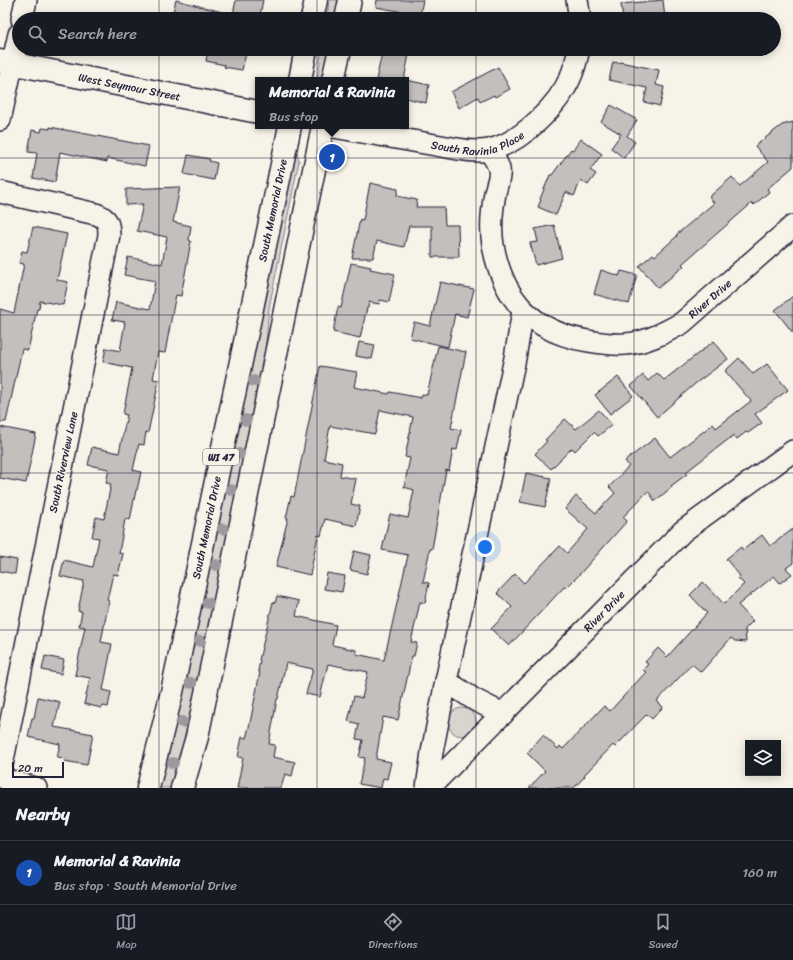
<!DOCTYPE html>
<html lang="en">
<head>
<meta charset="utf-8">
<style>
	:root { --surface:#171b24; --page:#20242c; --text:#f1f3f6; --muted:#9ea1a6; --line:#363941; --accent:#9495a2 }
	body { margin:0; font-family:Sriracha,sans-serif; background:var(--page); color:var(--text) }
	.controls { position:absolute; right:12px; bottom:12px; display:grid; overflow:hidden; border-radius:0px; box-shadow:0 2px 10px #0003 }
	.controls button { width:36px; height:36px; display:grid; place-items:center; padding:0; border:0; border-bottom:1px solid var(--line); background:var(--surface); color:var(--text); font:20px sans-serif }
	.scale { position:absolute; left:12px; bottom:10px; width:52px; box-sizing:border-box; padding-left:4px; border:2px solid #22223b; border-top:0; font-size:11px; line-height:14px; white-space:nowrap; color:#22223b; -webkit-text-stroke:3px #f7f3e8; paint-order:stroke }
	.you { position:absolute; left:485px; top:547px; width:14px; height:14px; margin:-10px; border:3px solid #fff; border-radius:50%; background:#1a73e8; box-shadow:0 0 0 6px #1a73e833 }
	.badge { display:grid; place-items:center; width:26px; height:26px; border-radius:50%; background:var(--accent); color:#fff; font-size:13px; font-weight:700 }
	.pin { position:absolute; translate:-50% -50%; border:2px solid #fff; box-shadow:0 1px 4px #0006 }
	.popup { position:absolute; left:255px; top:77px; width:154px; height:52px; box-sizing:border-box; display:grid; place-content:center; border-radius:0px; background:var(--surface); filter:drop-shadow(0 1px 3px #0005); font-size:13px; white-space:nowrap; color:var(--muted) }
	.popup b { font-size:15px; color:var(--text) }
	.popup::after { content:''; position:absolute; left:50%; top:100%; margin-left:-8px; border:8px solid transparent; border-top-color:var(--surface) }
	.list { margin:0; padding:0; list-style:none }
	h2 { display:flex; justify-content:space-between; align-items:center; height:52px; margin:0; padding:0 16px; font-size:17px }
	h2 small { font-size:13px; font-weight:400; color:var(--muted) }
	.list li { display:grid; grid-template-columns:26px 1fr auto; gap:12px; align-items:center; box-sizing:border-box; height:64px; padding:0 16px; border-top:1px solid var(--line) }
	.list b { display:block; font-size:15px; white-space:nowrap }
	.list p { margin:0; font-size:13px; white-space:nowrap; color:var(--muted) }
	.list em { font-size:13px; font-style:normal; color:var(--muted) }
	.icon { flex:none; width:22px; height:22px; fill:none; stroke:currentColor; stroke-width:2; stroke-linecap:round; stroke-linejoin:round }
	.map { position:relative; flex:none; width:793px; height:788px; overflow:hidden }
	.search { position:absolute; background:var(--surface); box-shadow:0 2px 10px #0003; left:12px; right:12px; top:12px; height:44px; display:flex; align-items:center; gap:10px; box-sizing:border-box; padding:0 14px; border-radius:22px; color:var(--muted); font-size:15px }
	.sheet { height:116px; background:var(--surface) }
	nav { display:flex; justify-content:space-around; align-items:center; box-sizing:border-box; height:56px; border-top:1px solid var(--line); background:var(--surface); font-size:11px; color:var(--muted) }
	nav a { display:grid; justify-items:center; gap:2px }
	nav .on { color:var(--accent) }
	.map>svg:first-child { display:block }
</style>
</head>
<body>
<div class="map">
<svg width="793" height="788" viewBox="0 0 793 788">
	<rect width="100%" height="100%" fill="#f7f3e8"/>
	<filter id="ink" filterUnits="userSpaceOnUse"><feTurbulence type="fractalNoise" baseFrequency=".025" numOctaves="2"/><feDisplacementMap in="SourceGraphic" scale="8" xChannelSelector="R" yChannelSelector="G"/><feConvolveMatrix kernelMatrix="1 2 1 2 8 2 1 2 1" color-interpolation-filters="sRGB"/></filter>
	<g filter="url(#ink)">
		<path fill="#d8d5cf" stroke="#7d7c85" d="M329,0H341L337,19H327Z
			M322,49H331L324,80H317Z
			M295,151L297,152L299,161L269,308L263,377L199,685L173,788H157Z
			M448 722a14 14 0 1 1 28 0a14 14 0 1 1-28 0Z"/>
		<path fill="#c2bfbd" stroke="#22223b" d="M176,0L226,13V19H186L172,16Z
			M236,0H263L260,15L258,14L257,19H232Z
			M377,0H423L420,15L376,7Z
			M663,0L665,19H623L621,4Z
			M208,49H247L242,70L224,67L225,65L206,61Z
			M383,49H410L404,80H376Z
			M613,62L619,63L620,62L659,70L656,85L664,87L660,106L644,102L647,88L609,80Z
			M498,67L510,89L495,97L494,95L480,102L478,97L459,108L451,92Z
			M406,80L429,85L426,103L406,98Z
			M611,105L637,120L627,136L635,142L624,158L611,148L621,134L601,122Z
			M793,122V167L767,189L769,192L754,205L752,203L682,264L684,266L658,288L639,266L653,254L655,256L677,236L676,235L714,203L709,197L732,177L740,186L768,162L755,146L782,125Z
			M50,127L149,146L145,166L107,158V162L60,152L55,182L33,178L37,153L28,152L32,130L41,132L42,128L50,129Z
			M581,139L602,154L590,170L596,174L588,185L581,180L574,196L566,192L556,215L538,207L541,200L540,199L550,175H552L571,149L573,150Z
			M188,155L210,159L209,161L217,163L214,180L184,174Z
			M370,183L398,189L397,196L417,200L416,207H444L445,225H458L459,257H432V226H409L404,247L377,241L373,258H352L360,219L363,220Z
			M180,187L173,222L191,226L189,240L191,241L181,296L176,295L174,304L165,353L158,352L153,379L159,380L148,433L146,432L144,445L139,444L133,470L141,472L137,490H136L130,520L125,519L119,553L123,554L118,575L113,574L107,600L109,601L101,642L112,644L103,690L111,692L108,707L103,706L102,708L84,704L90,678L75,675L85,627L79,626L82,612L78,611L84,581L60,576L64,560L93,567L99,538L92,537L96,517L104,519L111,484L106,483L109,469L88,465L92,447L119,453L127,415L123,414L132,368L103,362L106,348L120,351L125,322L112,320L116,302L150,309L155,281L124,275L128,257L162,264L167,237L137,231L143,204L126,205V189Z
			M554,225L562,258L536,265L530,243L538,242L535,229Z
			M33,227L67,234L57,280L68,282L63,305L40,301L39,309H37L28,350L22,349L6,422H0V309L14,313L24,264L19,263L22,251L27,252Z
			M351,263L371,267L370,269L395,274L389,302L380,300L379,304L369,302L368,308H367L360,338L333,332L338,307L341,308Z
			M601,270L619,276L621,271L637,275L629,304L594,294Z
			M440,282L474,289L467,317L455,314L448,347L410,338L414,322L430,326Z
			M793,296V333L775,310Z
			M714,341L728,359L696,383L657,417L631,386L643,375L648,381L657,373L664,380Z
			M359,342L375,345L372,359L356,356Z
			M438,346L466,352L451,428L461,430L457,450L453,449L449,471L446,470L432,549H430L423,582L429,583L425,603L420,602L411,642L417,643L414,656H412L398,720L383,717L376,759L391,762L387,779L383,778L381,788L359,784L365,758L359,757L363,740L356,739L359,724L348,721L354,696L362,698L368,672L328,664L320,697L306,694L313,669L286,663L278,699H277L269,744L275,745L273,757L295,762L292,776L285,774L281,788H237L243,758L238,757L242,737L246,738L250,723L260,672L258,671L260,661L259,660L273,602L275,603L277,596L299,601L296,616L336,625L332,645L356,650V654L384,660L408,555L382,550L390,514L408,518L414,490L404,487L410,458L405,457L413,417L380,410L375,434L330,426L324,459L342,463L340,476L356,479L351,504L360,506L356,526L325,519L321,536L318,535L310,575L276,567L288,518H286L291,496L294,497L320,366L357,372L354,387L389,394L390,392L421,398L422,394L427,395Z
			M739,358L753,374L767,364L788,390L755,414L762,423L748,433L746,432L737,439L734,435L686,472L687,474L671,486L672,487L655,501L648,491L623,517L627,521L578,576L566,588L564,587L509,646L491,629L512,607L497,593L515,574L524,583L560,546L567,553L588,529L565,509L576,496L596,513L615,493L609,487L629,466L625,461L655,438L670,457L713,424L716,428L751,401L725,371Z
			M618,377L633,396L610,414L595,395Z
			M599,410L612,425L598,436L594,432L575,451L572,448L551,469L535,454L547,441L545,440L565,419L576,429Z
			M0,427L36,434L26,483L0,478Z
			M526,473L551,478L545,507L520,502Z
			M793,529V563L786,568L792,574L780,583L774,576L738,605L753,621L745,629L746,642L735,641L731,638L701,672L692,664L657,701L663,707L652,719L647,714L615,747L613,745L584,775L585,776L574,788H529L545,771L527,753L543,735L558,749L560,746L563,749L604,706L610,711L646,672L643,670L648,664L645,662L658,648L667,657L707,613L690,595L703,582L724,604L744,584L738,578L740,576L726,559L741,547L743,550L762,535L770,546Z
			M354,551L371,555L367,574L350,570Z
			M0,557L17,560L15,574L0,571Z
			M327,573L345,576L342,592L324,589Z
			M45,656L64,660L61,674L42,670Z
			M38,697L60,702L54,727L93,734L87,765L64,761L65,758L57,757L60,744L28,737L32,718H34Z"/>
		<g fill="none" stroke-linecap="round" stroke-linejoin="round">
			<defs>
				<g id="street">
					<path d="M577,0L580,19"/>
					<path d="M22,19L26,0"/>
					<path d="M0,120L19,34"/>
					<path id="s1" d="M328,126L458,149C469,151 479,152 489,150C521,143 559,105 571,76C575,67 577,58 579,49"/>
					<path id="s2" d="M490,150C492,156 498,163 499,169C501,176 496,187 495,193C492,210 490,228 493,245C503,300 533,332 588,341C600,343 613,345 625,344C645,343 664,333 682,323L793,226"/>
					<path d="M0,192L96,214C107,218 109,223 109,235L1,770L2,776L7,780L36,788"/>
					<path d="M446,681L475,700L503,714"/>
					<path d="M427,788L432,752L446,681L515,358L523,311"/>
					<path id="s3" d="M429,788L683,531L793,451"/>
				</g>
				<g id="secondary">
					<path id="s4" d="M0,61L258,112"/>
				</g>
				<g id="primary">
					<path d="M312,19L316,0"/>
					<path d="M346,19L350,0"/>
					<path d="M300,80L306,49"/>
					<path d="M333,80L340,49"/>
					<path id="s5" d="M148,788L172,692L290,126"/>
					<path d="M182,788L197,737L323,126"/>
				</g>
			</defs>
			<use href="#street" stroke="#22223b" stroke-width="24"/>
			<use href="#secondary" stroke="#22223b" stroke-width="25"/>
			<use href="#primary" stroke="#22223b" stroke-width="25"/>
			<use href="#street" stroke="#f7f3e8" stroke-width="21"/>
			<use href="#secondary" stroke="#f7f3e8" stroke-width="22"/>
			<use href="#primary" stroke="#f7f3e8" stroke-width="22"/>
		</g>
		<g fill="#9b999d">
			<circle cx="254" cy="381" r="6"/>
			<circle cx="246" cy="420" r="6"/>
			<circle cx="239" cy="454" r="6"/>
			<circle cx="231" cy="490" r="6"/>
			<circle cx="223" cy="529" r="6"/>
			<circle cx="216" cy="565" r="6"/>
			<circle cx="208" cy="603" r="6"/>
			<circle cx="200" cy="641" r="6"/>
			<circle cx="191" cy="683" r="6"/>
			<circle cx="182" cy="722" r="6"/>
			<circle cx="173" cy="763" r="6"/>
		</g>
	</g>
	<path fill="none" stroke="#22223b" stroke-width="1" stroke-opacity="0.55" d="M159,0V19M317,0V19M476,0V19M634,0V19M159,49V788M317,49V788M476,49V788M634,49V788M0,158H793M0,315H793M0,473H793M0,630H793"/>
	<g text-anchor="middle" stroke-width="3" stroke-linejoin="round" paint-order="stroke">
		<rect fill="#f7f3e8" stroke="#62616f" stroke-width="1" x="203" y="449" width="36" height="16" rx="3"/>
		<g font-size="10" font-weight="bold" fill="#22223b">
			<text x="221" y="461">WI 47</text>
		</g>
		<g font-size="11" fill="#22223b" stroke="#f7f3e8">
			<text dy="4" stroke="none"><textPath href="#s4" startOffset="132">West Seymour Street</textPath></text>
			<text dy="4" stroke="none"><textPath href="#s1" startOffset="153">South Ravinia Place</textPath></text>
			<text dy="4" stroke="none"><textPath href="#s5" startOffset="591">South Memorial Drive</textPath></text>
			<text dy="4" stroke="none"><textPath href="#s2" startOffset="379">River Drive</textPath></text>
			<text transform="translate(63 462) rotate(-78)" y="4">South Riverview Lane</text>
			<text dy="4" stroke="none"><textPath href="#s5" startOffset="267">South Memorial Drive</textPath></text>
			<text dy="4" stroke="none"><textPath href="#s3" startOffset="249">River Drive</textPath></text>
		</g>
	</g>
</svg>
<div class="controls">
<button><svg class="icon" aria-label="layers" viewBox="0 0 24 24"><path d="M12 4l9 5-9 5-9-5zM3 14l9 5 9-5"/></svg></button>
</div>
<div class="scale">20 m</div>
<div class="you"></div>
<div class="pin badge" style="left:332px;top:157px;background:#1a4fb4">1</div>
<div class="popup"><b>Memorial &amp; Ravinia</b>Bus stop</div>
<div class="search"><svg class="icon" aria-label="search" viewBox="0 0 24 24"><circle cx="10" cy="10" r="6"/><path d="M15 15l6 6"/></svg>Search here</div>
</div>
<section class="sheet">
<h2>Nearby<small></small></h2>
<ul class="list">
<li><span class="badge" style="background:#1a4fb4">1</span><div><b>Memorial &amp; Ravinia</b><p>Bus stop · South Memorial Drive</p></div><em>160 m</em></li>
</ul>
</section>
<nav>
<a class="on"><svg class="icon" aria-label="map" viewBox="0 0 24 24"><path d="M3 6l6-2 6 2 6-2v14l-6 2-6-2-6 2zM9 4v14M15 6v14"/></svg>Map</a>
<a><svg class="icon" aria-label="directions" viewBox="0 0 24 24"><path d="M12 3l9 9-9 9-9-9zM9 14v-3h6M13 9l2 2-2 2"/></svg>Directions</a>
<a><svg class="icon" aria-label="saved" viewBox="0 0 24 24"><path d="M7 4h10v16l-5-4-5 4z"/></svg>Saved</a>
</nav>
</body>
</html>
